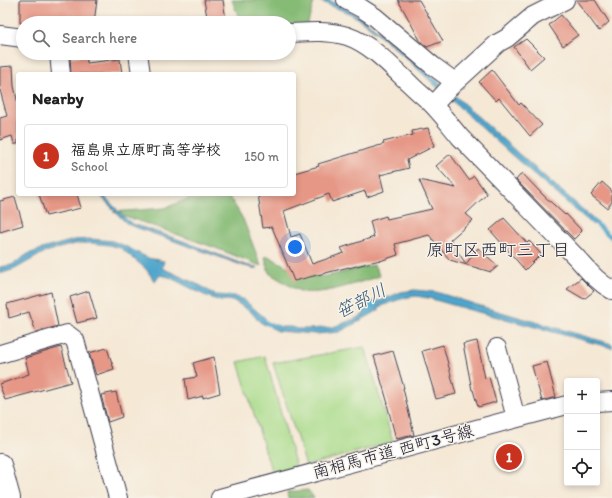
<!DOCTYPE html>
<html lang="en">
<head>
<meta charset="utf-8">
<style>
	:root { --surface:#fff; --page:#f6f6f6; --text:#222; --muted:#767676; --line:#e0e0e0; --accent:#c8321e }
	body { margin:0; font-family:Itim,"Klee One",sans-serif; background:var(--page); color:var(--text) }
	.controls { position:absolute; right:12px; bottom:12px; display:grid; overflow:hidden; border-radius:4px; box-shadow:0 2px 6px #0003 }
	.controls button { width:36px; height:36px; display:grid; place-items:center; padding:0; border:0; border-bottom:1px solid var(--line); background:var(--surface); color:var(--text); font:20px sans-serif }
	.you { position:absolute; left:295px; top:247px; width:14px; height:14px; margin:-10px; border:3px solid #fff; border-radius:50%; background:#1a73e8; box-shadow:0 0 0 6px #1a73e833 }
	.badge { display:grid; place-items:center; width:26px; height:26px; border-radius:50%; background:var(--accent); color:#fff; font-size:13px; font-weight:700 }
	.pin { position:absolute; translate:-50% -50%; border:2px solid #fff; box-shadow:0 1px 4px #0006 }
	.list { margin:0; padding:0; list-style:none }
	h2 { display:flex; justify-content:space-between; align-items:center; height:52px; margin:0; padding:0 16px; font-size:17px }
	h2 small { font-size:13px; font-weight:400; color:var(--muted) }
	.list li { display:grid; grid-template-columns:26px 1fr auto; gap:12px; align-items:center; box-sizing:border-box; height:64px; margin:0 8px 8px; padding:0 8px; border:1px solid var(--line); border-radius:4px }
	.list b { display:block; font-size:15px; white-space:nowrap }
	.list p { margin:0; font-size:13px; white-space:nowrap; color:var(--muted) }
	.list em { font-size:13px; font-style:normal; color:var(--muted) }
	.icon { flex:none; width:22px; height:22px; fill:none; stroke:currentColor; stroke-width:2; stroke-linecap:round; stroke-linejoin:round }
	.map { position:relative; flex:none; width:612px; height:498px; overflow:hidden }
	.search { position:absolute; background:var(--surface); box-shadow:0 2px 6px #0003; left:16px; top:16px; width:280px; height:44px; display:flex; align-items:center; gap:10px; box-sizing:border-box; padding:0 14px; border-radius:22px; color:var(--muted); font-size:15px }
	.panel { position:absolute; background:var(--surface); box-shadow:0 2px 6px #0003; left:16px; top:72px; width:280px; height:124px; border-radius:4px }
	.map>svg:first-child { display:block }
</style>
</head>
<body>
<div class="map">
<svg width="612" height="498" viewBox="0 0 612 498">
	<rect width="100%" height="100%" fill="#f7f3e8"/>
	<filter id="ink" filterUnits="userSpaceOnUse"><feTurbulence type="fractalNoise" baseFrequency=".025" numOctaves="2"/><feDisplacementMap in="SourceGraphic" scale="8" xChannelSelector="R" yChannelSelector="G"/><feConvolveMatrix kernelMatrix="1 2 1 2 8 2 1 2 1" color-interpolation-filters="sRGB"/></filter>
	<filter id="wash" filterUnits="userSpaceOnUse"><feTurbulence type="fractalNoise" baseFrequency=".012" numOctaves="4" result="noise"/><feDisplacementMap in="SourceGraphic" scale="16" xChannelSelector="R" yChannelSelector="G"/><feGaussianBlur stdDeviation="0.9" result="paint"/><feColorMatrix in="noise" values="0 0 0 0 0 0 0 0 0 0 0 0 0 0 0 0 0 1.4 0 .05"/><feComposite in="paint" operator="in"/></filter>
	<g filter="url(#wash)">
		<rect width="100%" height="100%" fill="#f5e8d5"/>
		<path fill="#a9db8a" stroke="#667e62" d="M365,347L393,442L306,466L273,363Z
			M265,356L296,467L272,473L238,362Z"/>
		<path fill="#86bb76" stroke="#546e58" d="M232,0H311L314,2L307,26L289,27V23H241Z
			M200,194H228L243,219L261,266L213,247L113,212L165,208Z
			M268,256L306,277L328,276L374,265L380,276C360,282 325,295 304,292C294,290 278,278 269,273L265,257Z
			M308,490L314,498H288L287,492Z"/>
		<path fill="#4ea5cb" stroke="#386483" d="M317,0H327L331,1L351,11L362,18L403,51L444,86L440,90L405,57L375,31L362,21L351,14Z
			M452,93L520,155L596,221L593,225L514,157L448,97Z
			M99,194H102L127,220L133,224L183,241L245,265L257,267V269L244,266L132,226L125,222Z
			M91,239L112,241L123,245L148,258L164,261L162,268L201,286L215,295L234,296L244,300L265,318V325L260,322L251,312L236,302L227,300L220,301L204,295L169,277L160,275L155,282L146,269L121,248L110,245L90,243L74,244L45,252L15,269L0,274V267L12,265L28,254L45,248L74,240Z
			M414,290L436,292L487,308L612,344V348L502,318L474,311L428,298L416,296L403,298L379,307V310L356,323L339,332L316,334L278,331L270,327L271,323L281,327H291L297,329H310L333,327L355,319L363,315L367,304L370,302L380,301L401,292Z"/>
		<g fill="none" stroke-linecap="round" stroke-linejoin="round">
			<path stroke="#4ea5cb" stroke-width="4" d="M591,219L612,238
				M262,319L268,324L275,326"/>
		</g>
		<g id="blocks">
			<path fill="#e69786" d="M20,0H97L94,23H83V19H37V23H20Z
				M204,0H223L226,20L208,23Z
				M398,0H419L443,41L427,47L421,42Z
				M576,0H595L609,22L599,31Z
				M561,15L578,35L563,46L549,25Z
				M526,39L544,57L530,69L514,47Z
				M86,55L87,63L120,59L122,74H71L70,57Z
				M13,66L14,86L18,104V144H14L12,136L0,140V118L7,116L0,90V67Z
				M492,70L519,105L521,103L542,125L530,136L499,98L496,101L479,82Z
				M428,128L434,146L407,160L409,168L380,175L384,191L367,197L365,191L332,202L329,194L284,211L291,237L300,234L312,264L344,253L341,248L374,237L370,221L386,216L387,219L432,209L419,180L456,188L436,166L450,154L469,180L474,176L487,194L466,214L473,220L450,240L466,264L478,248L498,266L491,272L450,260L429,235L395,244L398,255L380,261V260L349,268V267L294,281L272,227L263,228L258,194H294V173L319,166L318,164L384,144L383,142L413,135L412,131Z
				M522,173L543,195L565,215L566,214L582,231L574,239L516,180Z
				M602,182L612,191V202L607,208L591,195Z
				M39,194H77L81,208L46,216Z
				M15,197L23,225L0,232V201Z
				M504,218L527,243L529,241L541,254L525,270L490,230Z
				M581,278L594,291L584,299L567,289Z
				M89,291L97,318L77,323L70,297Z
				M51,292L58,326L36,332L29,312L9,318L7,304Z
				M477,341L485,378L489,377L496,402L478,407L473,390H472L463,344Z
				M443,345L456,394L436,399L422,351Z
				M61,347L71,382L5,400L0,386V384L29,374L25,358Z
				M107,348L114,369L96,375L89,353Z
				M393,351L404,388H403L414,435L396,439L387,404H388L374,356Z
				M214,357L220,393L203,398V396L188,400L185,379L197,377L193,363Z
				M547,362L556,397L542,401L532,366Z
				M116,392L122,417L108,422L101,395Z"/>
		</g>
	</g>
	<g filter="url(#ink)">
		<use href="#blocks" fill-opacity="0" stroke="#424052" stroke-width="1"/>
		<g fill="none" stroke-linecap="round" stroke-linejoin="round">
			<defs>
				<path id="minor" d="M346,0L361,8L375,17L433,66L455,82
					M289,33C308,32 328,30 347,36C371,44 391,66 410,84C416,90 423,96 430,102C441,113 450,125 460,137L576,257C588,270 596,281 612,290
					M0,35L23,38
					M59,53L61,74
					M138,53L141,74
					M430,102L437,101L440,98L451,86L498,43L507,38L533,16L565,0
					M497,348L516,418
					M0,354L67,334L75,340L118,498
					M597,402L612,401
					M220,498L525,416L567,405"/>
				<path id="major" d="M0,465L9,498"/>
			</defs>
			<use href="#minor" stroke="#424052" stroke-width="20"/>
			<use href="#major" stroke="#424052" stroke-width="24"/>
			<use href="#minor" stroke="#fff" stroke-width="18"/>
			<use href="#major" stroke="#fff" stroke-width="22"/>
		</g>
	</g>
	<g text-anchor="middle" stroke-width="3" stroke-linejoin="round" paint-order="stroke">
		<g font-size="17" fill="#22223b" stroke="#f7f3e8">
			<text transform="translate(393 451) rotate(-15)" y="6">南相馬市道 西町3号線</text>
		</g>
		<g font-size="18" fill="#22223b" stroke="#f7f3e8">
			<text x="498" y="256">原町区西町三丁目</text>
		</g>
		<g font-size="18" font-style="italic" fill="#345675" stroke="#f7f3e8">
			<text transform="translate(361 301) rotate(-27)" y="6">笹部川</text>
		</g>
	</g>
</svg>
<div class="controls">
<button>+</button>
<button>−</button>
<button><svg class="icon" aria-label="locate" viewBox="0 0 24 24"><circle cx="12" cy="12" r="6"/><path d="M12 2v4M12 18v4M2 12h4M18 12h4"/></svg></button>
</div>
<div class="you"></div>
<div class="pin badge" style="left:509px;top:457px">1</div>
<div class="search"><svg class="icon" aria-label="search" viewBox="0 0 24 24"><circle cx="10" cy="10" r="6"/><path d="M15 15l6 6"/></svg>Search here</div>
<section class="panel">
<h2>Nearby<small></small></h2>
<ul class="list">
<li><span class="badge">1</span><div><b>福島県立原町高等学校</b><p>School</p></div><em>150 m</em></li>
</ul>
</section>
</div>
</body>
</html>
